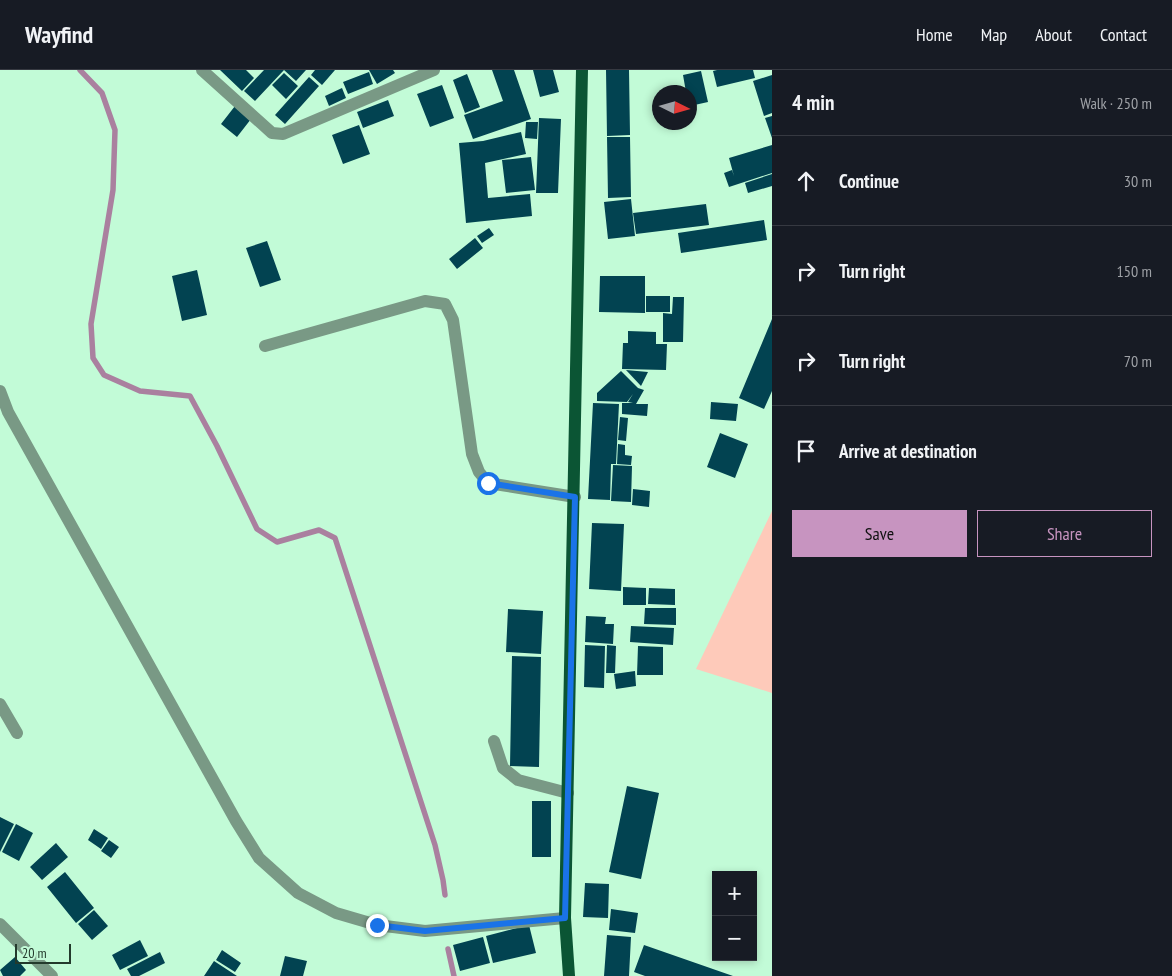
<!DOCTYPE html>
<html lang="en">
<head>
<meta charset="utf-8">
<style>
	:root { --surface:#171b24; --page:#20242c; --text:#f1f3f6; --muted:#9ea1a6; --line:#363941; --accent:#c794c0 }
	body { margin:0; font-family:"PT Sans Narrow",sans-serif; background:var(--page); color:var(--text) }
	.controls { position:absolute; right:15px; bottom:15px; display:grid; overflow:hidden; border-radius:0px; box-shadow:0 2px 8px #0003 }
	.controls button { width:45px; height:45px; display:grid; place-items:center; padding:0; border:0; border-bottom:1px solid var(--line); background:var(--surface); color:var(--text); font:25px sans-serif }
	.compass { position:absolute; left:652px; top:15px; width:45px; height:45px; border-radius:50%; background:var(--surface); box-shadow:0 2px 8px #0003; rotate:95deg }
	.scale { position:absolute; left:15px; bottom:12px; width:56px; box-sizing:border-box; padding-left:5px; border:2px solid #233a2c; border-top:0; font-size:14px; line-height:18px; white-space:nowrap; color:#233a2c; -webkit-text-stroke:4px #c2fbd7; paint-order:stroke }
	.stop { position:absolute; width:15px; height:15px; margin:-11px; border:4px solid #1a73e8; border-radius:50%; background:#fff }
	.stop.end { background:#1a73e8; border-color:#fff; box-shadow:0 1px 5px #0008 }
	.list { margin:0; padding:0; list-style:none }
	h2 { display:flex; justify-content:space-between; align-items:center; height:65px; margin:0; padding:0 20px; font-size:21px }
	h2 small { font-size:16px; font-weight:400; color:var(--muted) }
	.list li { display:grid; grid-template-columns:32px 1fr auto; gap:15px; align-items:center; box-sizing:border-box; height:90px; padding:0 20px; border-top:1px solid var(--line) }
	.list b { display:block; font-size:19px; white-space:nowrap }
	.list em { font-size:16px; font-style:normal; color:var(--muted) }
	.actions { display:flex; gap:10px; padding:15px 20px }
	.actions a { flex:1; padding:11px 0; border:1px solid var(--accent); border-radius:0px; text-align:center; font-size:18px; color:var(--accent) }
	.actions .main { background:var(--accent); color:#111 }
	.icon { flex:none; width:28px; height:28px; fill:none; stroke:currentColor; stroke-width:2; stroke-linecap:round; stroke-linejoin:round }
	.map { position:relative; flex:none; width:772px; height:906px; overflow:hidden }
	header { display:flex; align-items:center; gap:30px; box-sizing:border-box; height:70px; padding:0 25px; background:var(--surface); border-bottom:1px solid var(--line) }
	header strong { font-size:24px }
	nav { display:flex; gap:28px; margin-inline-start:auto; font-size:18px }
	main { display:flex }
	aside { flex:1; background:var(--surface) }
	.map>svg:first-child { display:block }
</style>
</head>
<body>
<header>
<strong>Wayfind</strong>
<nav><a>Home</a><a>Map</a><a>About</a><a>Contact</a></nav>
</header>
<main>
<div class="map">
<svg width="772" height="906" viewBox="0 0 772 906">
	<rect width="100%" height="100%" fill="#c2fbd7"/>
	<path fill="#fecaba" d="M772,441V623L696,599Z"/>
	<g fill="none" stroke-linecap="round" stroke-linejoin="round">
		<path stroke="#aa809f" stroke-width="5.5" d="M80,0L102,23L115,60L113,120L91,254L93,288L104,305L140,321L190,326L217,376L257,459L277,472L319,460L335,468L435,775L443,810L445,825
			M448,879L454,906"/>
	</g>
	<path fill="#024351" d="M220,0H246L254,8L242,21Z
		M264,0H284L255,31L244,21Z
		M284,0H306L296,11Z
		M315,0H335L322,15L311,5Z
		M369,0H393L395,3L377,14Z
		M492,0H514L531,49L473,69L464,45L503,31Z
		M533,0H553L559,22L540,27Z
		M606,0H629L630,65L607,66Z
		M717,0H753L755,8L717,17L713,1Z
		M701,1L708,32L690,36V22H686L683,5Z
		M369,2L373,14L348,24L343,12Z
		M284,3L298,16L286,29L272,15Z
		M467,4L480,37L465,43L453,10Z
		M772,5V43L764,46L753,11Z
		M309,7L319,16L285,54L275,45Z
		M442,15L454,48L430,57L417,24Z
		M342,18L346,28L329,36L325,26Z
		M388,30L394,46L363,58L357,42Z
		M235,36L251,49L237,67L221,54Z
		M772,46V68L765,48Z
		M539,48L561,49L558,123H536Z
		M526,52H538L537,69L525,68Z
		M359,55L370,84L343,94L332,65Z
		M521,62L526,84L485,93L488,128L530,124L532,146L466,153L459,73L483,71Z
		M607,67H630L631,127L608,128Z
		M772,75V103L729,117L724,103L732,100L734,106L729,88Z
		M531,87L535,120L506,123L502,90Z
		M772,104V116L748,123L745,113Z
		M631,129L635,166L608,169L604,132Z
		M706,134L709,155L636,164L633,143Z
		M764,150L767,170L681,183L678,163Z
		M489,158L494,165L482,173L477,166Z
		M475,168L483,178L457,199L449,189Z
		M267,171L281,210L260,217L246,178Z
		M197,200L207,245L182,251L172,206Z
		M600,206H645V243L599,242Z
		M646,226H670V242H646Z
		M673,227H684L683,272H663V243L672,244Z
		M772,249V321L764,339L739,328Z
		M628,261L656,262V274H667L666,300L622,299L623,273H628Z
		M626,300L648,302L641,316Z
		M621,301L638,318L644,320L636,334H648L647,346L622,344V333H633L628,332L633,324L627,332L597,331V323Z
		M711,332L738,334L736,351L710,349Z
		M593,333L619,334L616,394H611L610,430L588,429Z
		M620,347L628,348L626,371L618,370Z
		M720,363L748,374L735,408L707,397Z
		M618,374L625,375V385L632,386L631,395L617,394Z
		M613,395L632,396L631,432L611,431Z
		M633,419L650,421L649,437L632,435Z
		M592,453L624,454L621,521L589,519Z
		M623,517L646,518V535H623Z
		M649,518L675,519V535L648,534Z
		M645,538H676V555L644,554Z
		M508,539L543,541L541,584L506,582Z
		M586,546L606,547L605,554H614L613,574L585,572Z
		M631,556L674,558L673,575L630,572Z
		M585,575L605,576L604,618L584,617Z
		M607,575L616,576L615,603H606Z
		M638,576L663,577V605H637Z
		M512,586L541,587L539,697L510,696Z
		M635,601L636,616L616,619L614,604Z
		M627,716L659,723L641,809L609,802Z
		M532,731H551V787H532Z
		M0,747L14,754L0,782Z
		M16,754L33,763L19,791L2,782Z
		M94,759L108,768L101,779L88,770Z
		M109,770L119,777L111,788L101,781Z
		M56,773L68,787L42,810L30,797Z
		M65,802L94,838L76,853L47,817Z
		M585,813L609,814L608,848L583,847Z
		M611,839L638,843L635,863L609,860Z
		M94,840L108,856L92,870L78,854Z
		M529,855L536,883L493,893L486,866Z
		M607,865L631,867L629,906H604Z
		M483,867L490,893L460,901L453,875Z
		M140,870L148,886L120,900L112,885Z
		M644,875L733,906H645L634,902Z
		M222,880L241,893L235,902L216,890Z
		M160,882L165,893L139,906H131L127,899Z
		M285,886L307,891L303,906H280Z
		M15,887L26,900L20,906H3L0,900Z
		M214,891L237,906H204Z"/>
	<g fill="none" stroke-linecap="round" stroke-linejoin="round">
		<path stroke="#799985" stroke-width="12" d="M202,0L272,63L283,64L434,0
			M265,276L425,231L445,234L453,250L472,384L479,402L488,413L575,427
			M0,321L8,342L236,751L259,788L298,823L336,843L377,855L425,861L565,848
			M0,634L17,663
			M494,671L503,698L518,710L568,723
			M0,854L52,906"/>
		<path stroke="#0b5534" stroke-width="12" d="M569,906L565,848L582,0"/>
	</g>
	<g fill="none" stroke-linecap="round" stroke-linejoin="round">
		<path stroke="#1a73e8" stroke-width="6" d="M377,855L425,861L565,848L575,427L488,413"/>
	</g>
</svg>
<div class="controls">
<button>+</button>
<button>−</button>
</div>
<svg class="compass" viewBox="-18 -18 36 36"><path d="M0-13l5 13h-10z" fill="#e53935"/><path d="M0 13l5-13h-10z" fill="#9ea1a6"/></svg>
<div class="scale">20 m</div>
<div class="stop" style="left:488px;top:413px"></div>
<div class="stop end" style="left:377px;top:855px"></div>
</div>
<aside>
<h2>4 min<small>Walk · 250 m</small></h2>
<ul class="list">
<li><svg class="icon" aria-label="ahead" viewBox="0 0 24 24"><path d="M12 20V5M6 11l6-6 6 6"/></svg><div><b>Continue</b></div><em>30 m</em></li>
<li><svg class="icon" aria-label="right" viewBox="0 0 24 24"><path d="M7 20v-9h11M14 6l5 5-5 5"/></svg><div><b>Turn right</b></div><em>150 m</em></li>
<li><svg class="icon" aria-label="right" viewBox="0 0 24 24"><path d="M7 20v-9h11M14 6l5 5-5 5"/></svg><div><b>Turn right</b></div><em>70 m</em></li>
<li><svg class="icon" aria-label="arrive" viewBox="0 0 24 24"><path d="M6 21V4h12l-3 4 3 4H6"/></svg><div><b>Arrive at destination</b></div></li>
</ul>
<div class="actions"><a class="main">Save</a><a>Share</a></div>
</aside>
</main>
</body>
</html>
